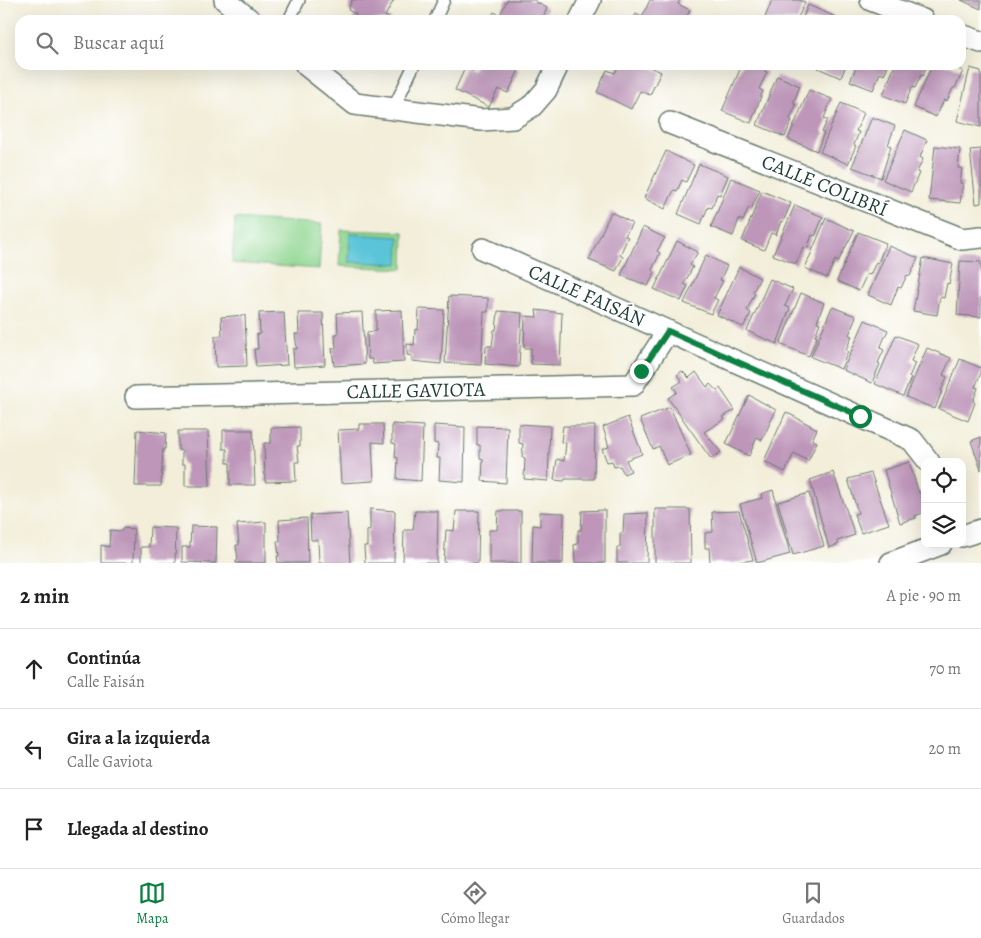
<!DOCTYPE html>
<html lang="es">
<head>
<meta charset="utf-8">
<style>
	:root { --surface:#fff; --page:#f2f2f2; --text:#222; --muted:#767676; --line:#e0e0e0; --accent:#0b8043 }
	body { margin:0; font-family:Alegreya,serif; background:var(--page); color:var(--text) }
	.controls { position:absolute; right:15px; bottom:15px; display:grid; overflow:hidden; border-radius:10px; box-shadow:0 5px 20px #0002 }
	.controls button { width:45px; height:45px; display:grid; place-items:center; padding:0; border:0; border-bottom:1px solid var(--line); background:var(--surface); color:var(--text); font:25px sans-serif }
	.stop { position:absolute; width:15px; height:15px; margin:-11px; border:4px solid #0b8043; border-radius:50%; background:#fff }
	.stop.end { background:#0b8043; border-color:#fff; box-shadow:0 1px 5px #0008 }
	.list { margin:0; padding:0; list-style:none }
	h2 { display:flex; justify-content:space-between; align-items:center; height:65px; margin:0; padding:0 20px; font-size:21px }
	h2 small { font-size:16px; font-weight:400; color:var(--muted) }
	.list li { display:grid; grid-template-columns:32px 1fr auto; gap:15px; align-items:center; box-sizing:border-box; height:80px; padding:0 20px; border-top:1px solid var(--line) }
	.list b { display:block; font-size:19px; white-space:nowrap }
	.list p { margin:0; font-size:16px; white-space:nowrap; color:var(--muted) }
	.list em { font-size:16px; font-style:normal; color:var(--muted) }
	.icon { flex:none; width:28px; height:28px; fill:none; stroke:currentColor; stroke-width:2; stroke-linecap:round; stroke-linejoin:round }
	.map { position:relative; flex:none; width:981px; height:563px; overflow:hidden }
	.search { position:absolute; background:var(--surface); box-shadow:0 5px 20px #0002; left:15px; right:15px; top:15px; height:55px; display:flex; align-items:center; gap:12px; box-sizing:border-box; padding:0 18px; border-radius:15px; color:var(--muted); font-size:19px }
	.sheet { height:305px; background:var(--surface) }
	nav { display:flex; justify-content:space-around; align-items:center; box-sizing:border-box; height:70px; border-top:1px solid var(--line); background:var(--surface); font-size:14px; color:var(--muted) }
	nav a { display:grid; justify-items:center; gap:2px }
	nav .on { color:var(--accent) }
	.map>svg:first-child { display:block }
</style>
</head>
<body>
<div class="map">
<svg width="981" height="563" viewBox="0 0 981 563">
	<rect width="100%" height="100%" fill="#fff"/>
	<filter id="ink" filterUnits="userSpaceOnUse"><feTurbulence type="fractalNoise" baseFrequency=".02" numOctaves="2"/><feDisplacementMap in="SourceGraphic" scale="10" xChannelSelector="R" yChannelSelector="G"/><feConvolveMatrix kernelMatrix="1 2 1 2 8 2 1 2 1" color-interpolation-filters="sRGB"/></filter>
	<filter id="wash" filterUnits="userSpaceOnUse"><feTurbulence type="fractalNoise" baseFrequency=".0096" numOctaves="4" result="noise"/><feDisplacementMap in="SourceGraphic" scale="20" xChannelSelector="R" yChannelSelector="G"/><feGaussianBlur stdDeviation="1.12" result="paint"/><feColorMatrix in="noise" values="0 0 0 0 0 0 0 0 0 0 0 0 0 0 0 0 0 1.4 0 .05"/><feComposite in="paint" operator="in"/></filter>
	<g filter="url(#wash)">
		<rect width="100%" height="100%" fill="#f2eed9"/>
		<path fill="#8ed58f" stroke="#568962" d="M235,218L322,224L319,269L232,263Z
			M341,230L404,232L403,269L339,266Z"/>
		<path fill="#5cc4d9" stroke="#3e8086" d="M350,234L399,237L398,264L349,262Z"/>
		<g id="blocks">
			<path fill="#bd96b9" d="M352,0H394L385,16L393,20H352L356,14L348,10Z
				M507,0H537L536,2L547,8L542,20H490L494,12L500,15Z
				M650,0H680L678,4L690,10L685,20H633L636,14L642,17Z
				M772,0H799L805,2L797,20H764Z
				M961,0H981V9Z
				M808,5L836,17L835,20H802Z
				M476,65H508L519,70L508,93L498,89L489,107L455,90L465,68L473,71Z
				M619,65H651L650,67L661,72L650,95L640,91L631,109L597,92L607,70L615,73Z
				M742,65H751L767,72L759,89L763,91L751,123L722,111Z
				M820,65H846L841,78L818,68Z
				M857,65H888L884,75L880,73L873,90L850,81Z
				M895,65H927L923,76L921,75L915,88L912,87L905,104L883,95Z
				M932,65H950L963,71L955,88H953L947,101L944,100L936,117L914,107Z
				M970,68L981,71V127L957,121Z
				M777,76L800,86L793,104L796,105L790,119L792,120L785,137L757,125Z
				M809,90L832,99L824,118L828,119L822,132L824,133L817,151L788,139Z
				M841,103L864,113L856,131L859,132L854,145L856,146L848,164L820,152Z
				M872,117L895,126L888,145L891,146L881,178L852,167Z
				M905,130L927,140L920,157L923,159L917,172L919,173L911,192L883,180Z
				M935,146L960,149L958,168H962L960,183H963L960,203L929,200Z
				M981,149V203L976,204L970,150Z
				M666,151L694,165L686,182L682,180L677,191L674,190L665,209L644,198Z
				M699,164L728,176L720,195L717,194L712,208L708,207L701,224L678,214Z
				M731,178L760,190L752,208L749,207L743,221L739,219L733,236L711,227Z
				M762,191L791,203L783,222L781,221L776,235L771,233L764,250L742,241Z
				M795,205L823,217L815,236L812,235L807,249L803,247L796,264L773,255Z
				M611,212L632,223L625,236L628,237L620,255L623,257L616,271L589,260Z
				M826,218L854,231L838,262L835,260L827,278L805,268Z
				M643,227L665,238L657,251L660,253L652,270L655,272L648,286L621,275Z
				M858,232L886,243L878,263L876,262L870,275L867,274L859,291L837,281Z
				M677,241L698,252L690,265L693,267L684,284L688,286L681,301L654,289Z
				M889,246L918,258L910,276L907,275L901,288L898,287L891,305L868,295Z
				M706,255L727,266L720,280L723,281L714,298L718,300L711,314L684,303Z
				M923,258L953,264L949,284L947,283L944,298L940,297L937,315L913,311Z
				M960,261L981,262V317L957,315Z
				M739,267L760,278L753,292L755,293L747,310L751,313L743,327L717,315Z
				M770,279L793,289L785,306L790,308L777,344L747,331Z
				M801,293L824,303L817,322L820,323L815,336L817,337L809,356L780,344Z
				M449,296L488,298V312H484L481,365L445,363Z
				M832,307L856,316L849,335L852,336L846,350L848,351L841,369L811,357Z
				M419,309L444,310L441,364L412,361V356L407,355V344L414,345L415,329L418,330Z
				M402,310L404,362L373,364L372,359H368L367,332L376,331V311Z
				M536,310L562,313L560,365L531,364V348H524L525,316L537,317Z
				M498,311L522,313L519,367L485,364L486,346H492L494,330H496Z
				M284,312L287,365L256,367L254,349H258L257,334H260L259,313Z
				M362,312L365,364L334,366L332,348L336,349L335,334H338L337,313Z
				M298,313H323L325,365L294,367L293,349H297L295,334H299Z
				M245,315L247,366L216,367L215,336H222L221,317Z
				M865,320L888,330L880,348L884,350L878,363L880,364L872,383L843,370Z
				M896,335L918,344L911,361L915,363L909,377L911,378L903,396L875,384Z
				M927,348L951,358L943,375L947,377L941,391H942L935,409L906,397Z
				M960,359L981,368V373L975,387L978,388L973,401L975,403L968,421L939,409Z
				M682,371L689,378L696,372L707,387L710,384L717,391L720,388L735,410L723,417L725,419L704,432L721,452L711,459L668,398L677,392L673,387L682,381L677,375Z
				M749,395L776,410L762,440L757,437L749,456L726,444Z
				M670,407L691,455L667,465L659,446L653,449L640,419Z
				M786,412L817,429L812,440L817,442L808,461L794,453L785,472L764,461Z
				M628,417L642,454L626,460L631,471L624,474L620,466L614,467L612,461L607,462L602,449L609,447L603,427Z
				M359,424H383L384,443L372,442L374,481L341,483L338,430L359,429Z
				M392,424L423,426L421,481L397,479L398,458L395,457L396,444L392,443Z
				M519,424L550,426L548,481L524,479L525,458L522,457L523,444L519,443Z
				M434,425L465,427L464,482L439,480L440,458H437L438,444L434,443Z
				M477,426L508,427L506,483L482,481L483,459L480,458V445H477Z
				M563,426H595L594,479H565L564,481L554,480L557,459L564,461L566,443L561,442Z
				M300,427V446H297L299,462H295L296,481L265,482L264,443H271V428Z
				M137,430L166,433L165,449H163L161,486H135Z
				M223,430H253L255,485H230V463H227V449H223Z
				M178,431H208L210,486H185V464H182V451L178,450Z
				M981,437V470L971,441Z
				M909,462L919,493L922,492L925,500V512L915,516L916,518L900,523L884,470Z
				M833,472L855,535L837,541L839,544L829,548L810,480Z
				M871,473L889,524L861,533L854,514L858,513L848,479Z
				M773,490L790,554L757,563L740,504L762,498L761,494Z
				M809,493L824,546L793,555L778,502Z
				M370,509L395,511L394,563H365L364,546H367V530L370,531Z
				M655,509H690L691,563H655Z
				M605,510V563H575L574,545L578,544V530H581L582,511Z
				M415,511H438L437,563H403L404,530H413Z
				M456,511H479L478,563H444L446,530L454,531Z
				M498,511H521V563H489V530H497Z
				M739,511L753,560L731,563H710L709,548H705V533L713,532L712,512Z
				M540,512L564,513L563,563H532L533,525L540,526Z
				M347,513L350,563H319L318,540H311L310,515Z
				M648,513L647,563H617V547H620V533H623L624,514Z
				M307,518L308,563H278L277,556H279L277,541H280L279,520Z
				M266,522V563H236V560H238L236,545H239L237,524Z
				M191,526L217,527L216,563L182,562V547H190Z
				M150,527L176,528L175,563H141V547H149Z
				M122,528L134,529L133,563H101V545L109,547L110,530L122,531Z"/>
		</g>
	</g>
	<g filter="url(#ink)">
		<use href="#blocks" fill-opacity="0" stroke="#697b6e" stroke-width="1"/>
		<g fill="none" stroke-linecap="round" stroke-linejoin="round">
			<defs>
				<path id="lane" d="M289,20L299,0
					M435,20L444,0
					M393,109L414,65"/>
				<path id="street" d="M225,0L250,20
					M871,0L923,20
					M580,20L590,0
					M961,35L981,42
					M306,65L355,104L481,120L513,118L532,106L546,90L558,65
					M670,123L962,239L981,237
					M483,249L912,440L929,462
					M136,397L633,385L668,331
					M962,536L981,530
					M891,563L941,544"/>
			</defs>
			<use href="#lane" stroke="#697b6e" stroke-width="14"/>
			<use href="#street" stroke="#697b6e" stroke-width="24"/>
			<use href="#lane" stroke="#fff" stroke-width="11"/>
			<use href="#street" stroke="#fff" stroke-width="21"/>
		</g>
	</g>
	<g fill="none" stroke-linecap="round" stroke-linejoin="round" filter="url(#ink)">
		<path stroke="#0b8043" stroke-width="6" d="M641,371L668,331L860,416"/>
	</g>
	<g text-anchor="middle" stroke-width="4" stroke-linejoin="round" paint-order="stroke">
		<g font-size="20" fill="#1f3d34" stroke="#fff">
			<text transform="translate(825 185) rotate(22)" y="7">CALLE COLIBRÍ</text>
			<text transform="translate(587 295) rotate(24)" y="7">CALLE FAISÁN</text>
			<text transform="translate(416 390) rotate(-1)" y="7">CALLE GAVIOTA</text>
		</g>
	</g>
</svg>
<div class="controls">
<button><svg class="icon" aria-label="locate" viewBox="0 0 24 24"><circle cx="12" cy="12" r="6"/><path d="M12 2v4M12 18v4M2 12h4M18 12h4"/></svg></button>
<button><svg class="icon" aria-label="layers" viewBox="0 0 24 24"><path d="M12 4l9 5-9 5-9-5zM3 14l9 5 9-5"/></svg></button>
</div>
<div class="stop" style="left:860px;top:416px"></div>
<div class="stop end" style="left:641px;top:371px"></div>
<div class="search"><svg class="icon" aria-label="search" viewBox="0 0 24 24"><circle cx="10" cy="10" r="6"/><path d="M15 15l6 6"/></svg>Buscar aquí</div>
</div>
<section class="sheet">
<h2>2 min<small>A pie · 90 m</small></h2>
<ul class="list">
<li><svg class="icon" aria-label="ahead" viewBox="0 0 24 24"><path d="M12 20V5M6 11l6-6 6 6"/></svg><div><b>Continúa</b><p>Calle Faisán</p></div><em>70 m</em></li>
<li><svg class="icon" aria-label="left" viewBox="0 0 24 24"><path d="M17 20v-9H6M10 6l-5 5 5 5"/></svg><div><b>Gira a la izquierda</b><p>Calle Gaviota</p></div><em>20 m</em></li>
<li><svg class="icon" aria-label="arrive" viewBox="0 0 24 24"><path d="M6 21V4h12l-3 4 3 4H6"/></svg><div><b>Llegada al destino</b></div></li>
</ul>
</section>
<nav>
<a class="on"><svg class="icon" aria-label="map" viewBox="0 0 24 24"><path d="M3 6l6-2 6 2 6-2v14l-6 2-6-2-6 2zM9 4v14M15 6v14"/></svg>Mapa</a>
<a><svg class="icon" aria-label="directions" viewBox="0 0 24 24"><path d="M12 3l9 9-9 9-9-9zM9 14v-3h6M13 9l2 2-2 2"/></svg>Cómo llegar</a>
<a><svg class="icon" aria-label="saved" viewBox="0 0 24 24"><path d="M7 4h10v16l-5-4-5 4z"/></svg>Guardados</a>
</nav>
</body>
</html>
